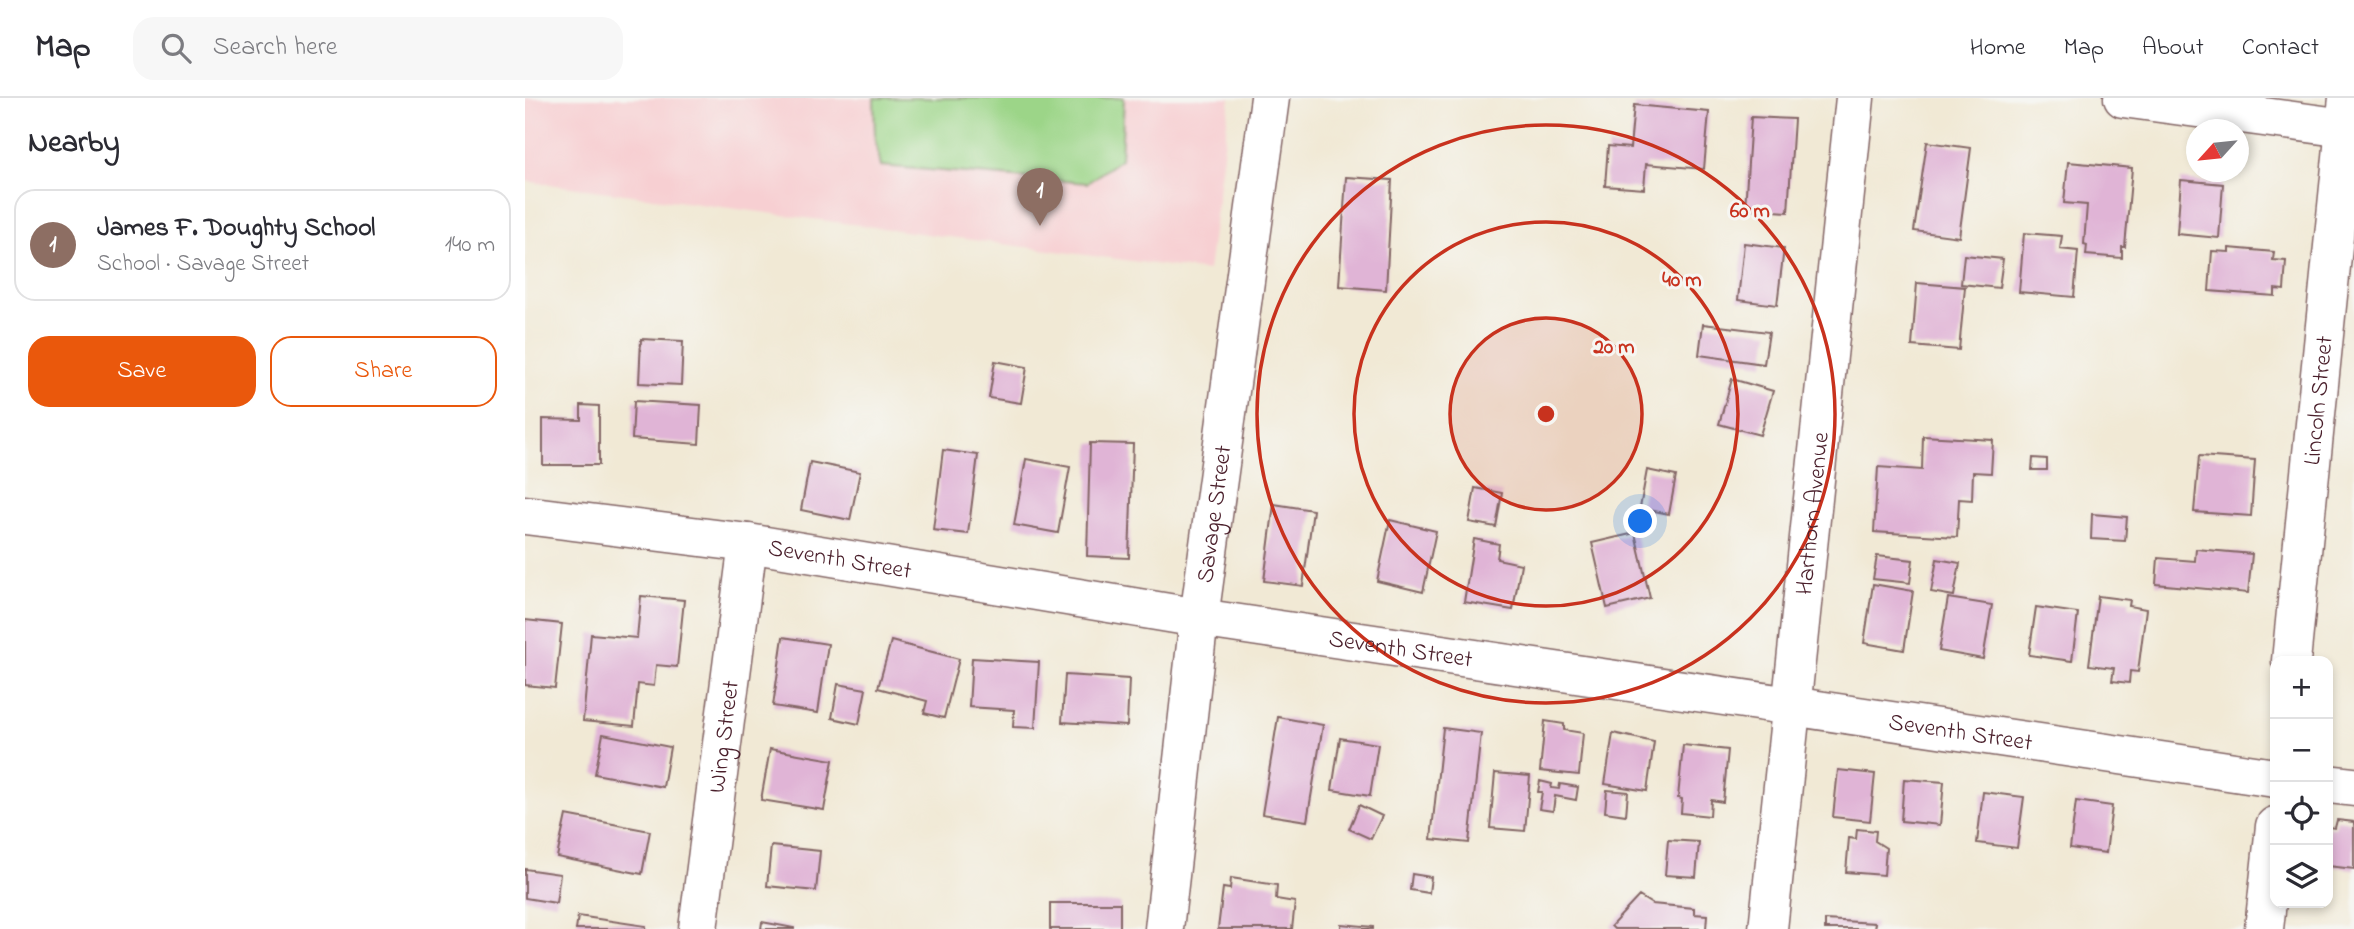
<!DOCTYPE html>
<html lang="en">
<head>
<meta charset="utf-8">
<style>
	:root { --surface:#fff; --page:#f7f7f7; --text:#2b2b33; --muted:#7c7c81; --line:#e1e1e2; --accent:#ea580c }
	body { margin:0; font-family:"Indie Flower",sans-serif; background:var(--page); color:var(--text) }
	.controls { position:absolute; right:21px; bottom:21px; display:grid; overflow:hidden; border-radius:14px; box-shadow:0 4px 10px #0003 }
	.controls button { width:63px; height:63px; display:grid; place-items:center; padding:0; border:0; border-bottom:2px solid var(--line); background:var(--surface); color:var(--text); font:35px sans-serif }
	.compass { position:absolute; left:1661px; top:21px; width:63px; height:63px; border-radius:50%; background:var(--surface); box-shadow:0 4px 10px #0003; rotate:243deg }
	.you { position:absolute; left:1116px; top:424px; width:24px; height:24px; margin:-18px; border:5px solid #fff; border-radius:50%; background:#1a73e8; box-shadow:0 0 0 10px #1a73e833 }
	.badge { display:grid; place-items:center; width:46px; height:46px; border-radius:50%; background:var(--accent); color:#fff; font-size:23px; font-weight:700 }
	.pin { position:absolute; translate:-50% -58px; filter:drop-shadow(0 2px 4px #0008) }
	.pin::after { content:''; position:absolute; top:37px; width:24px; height:21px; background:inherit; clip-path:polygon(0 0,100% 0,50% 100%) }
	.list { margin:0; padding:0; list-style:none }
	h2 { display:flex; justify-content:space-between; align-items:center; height:91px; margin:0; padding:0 28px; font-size:30px }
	h2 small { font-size:23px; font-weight:400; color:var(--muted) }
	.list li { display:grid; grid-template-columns:46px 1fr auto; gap:21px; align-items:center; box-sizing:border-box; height:112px; margin:0 14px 14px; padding:0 14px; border:2px solid var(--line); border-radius:21px }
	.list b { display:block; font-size:26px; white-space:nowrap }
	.list p { margin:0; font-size:23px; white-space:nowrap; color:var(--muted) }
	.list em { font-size:23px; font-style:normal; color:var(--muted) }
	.actions { display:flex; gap:14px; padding:21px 28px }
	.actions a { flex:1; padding:16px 0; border:2px solid var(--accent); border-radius:21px; text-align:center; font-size:24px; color:var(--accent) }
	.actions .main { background:var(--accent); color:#fff }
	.icon { flex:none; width:38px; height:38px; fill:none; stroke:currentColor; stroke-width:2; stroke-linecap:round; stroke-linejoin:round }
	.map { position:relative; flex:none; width:1829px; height:831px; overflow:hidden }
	header { display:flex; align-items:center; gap:42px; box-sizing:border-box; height:98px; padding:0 35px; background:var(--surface); border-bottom:2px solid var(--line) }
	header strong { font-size:33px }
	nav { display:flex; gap:38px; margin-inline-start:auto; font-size:24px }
	.search { width:490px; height:63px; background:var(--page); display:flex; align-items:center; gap:18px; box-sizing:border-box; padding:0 24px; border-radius:21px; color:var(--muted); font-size:26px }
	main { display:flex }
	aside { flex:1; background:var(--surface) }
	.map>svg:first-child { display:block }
</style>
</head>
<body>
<header>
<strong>Map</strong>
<div class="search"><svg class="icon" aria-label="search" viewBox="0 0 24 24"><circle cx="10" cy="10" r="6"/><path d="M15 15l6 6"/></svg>Search here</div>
<nav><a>Home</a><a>Map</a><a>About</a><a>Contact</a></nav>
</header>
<main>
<aside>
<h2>Nearby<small></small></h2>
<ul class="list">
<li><span class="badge" style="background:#8d6e63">1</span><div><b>James F. Doughty School</b><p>School · Savage Street</p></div><em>140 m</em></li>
</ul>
<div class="actions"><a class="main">Save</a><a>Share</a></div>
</aside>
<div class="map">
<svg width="1829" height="831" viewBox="0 0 1829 831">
	<rect width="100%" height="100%" fill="#f6f6f2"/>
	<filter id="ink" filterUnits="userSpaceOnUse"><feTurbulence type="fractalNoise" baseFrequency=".0143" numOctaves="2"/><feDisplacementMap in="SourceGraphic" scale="14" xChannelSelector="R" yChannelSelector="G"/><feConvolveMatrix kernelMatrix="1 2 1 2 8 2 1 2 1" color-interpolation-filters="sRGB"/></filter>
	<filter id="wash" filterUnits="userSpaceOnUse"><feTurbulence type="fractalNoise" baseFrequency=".00686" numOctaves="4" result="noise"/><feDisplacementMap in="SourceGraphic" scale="28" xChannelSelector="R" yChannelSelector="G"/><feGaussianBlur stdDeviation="1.57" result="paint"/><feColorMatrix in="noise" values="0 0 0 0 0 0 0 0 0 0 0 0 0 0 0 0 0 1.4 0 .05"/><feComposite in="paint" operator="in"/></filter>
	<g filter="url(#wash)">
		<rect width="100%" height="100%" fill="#f1e9d5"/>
		<path fill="#f7cfd2" d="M0,0H705L683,173L0,83Z"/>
		<path fill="#9cd588" stroke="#737a5a" stroke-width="2" d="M349,0H599L596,61L562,85L356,68L350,41Z"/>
		<g id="blocks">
			<path fill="#e0b4d6" d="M1109,7L1184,14L1179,71L1121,66L1119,91L1080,88L1083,48L1105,50Z
				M1226,19L1269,21L1263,114L1220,111Z
				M1402,44L1446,50L1434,139L1389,133Z
				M1543,64L1607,70L1600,149H1597V160L1561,157L1562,147L1559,146L1562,107L1539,105Z
				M821,79L867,82L861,192L814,188Z
				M1656,82L1698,86L1694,140L1652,136Z
				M1499,135L1537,138L1535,151L1553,153L1549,199L1494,194Z
				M1219,145L1259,150L1252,207L1213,202Z
				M1704,150L1749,154L1748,162L1761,163L1759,192L1750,191V198L1684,193L1687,153L1704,154Z
				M1439,157L1478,161L1474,190L1436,186Z
				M1392,185L1440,189L1434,252L1387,248Z
				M1178,226L1244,234L1239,266L1174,257Z
				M116,241L158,243L156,287L114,285Z
				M470,263L502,269L496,305L464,300Z
				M1207,281L1248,293L1235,337L1194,326Z
				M109,303L176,307L174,346L107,341Z
				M56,307L74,308V367H18V321L56,322Z
				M1398,338L1468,342L1466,375L1448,374L1447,402L1434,401L1432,439L1349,434L1353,369L1397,372Z
				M565,345L608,346L604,460L562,458Z
				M418,352L453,357L443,436L408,432Z
				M1674,358L1730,362L1726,418L1669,414Z
				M1508,360L1522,361V372H1507Z
				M501,361L545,369L533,435L489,427Z
				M285,364L335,374L325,422L276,412Z
				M1122,372L1151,378L1144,416L1115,410Z
				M950,390L977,395L971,429L944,424Z
				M749,406L788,412L778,488L739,483Z
				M1567,416L1602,419L1600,443L1566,441Z
				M865,422L911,433L898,494L852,483Z
				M1110,435L1125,500L1082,510L1067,445Z
				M949,441L974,446L972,461L996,466L988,512L939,504Z
				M1671,451L1727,456L1723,495L1631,486L1633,460L1670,463Z
				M1352,458L1388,462L1385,485L1348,481Z
				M1412,461L1435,465L1429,498L1406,494Z
				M1348,486L1388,493L1379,552L1339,545Z
				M116,498L159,502L152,569L131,567L129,588L113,586L109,628L58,623L66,536L112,540Z
				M1573,498L1605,502L1604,508L1621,511L1613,574L1605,573L1604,585L1587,583L1589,570L1564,567Z
				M1423,500L1467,507L1458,561L1414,553Z
				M1511,509L1553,515L1547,563L1504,557Z
				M0,522L37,526L30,590L0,587Z
				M258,539L303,546L293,615L248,608Z
				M366,543L434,561L419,620L399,615L402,603L353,590Z
				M447,560L514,564L510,630L488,629L489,612L444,609Z
				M540,577L604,581L602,628L537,624Z
				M313,586L341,591L334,626L307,620Z
				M753,619L798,627L782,723L737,716Z
				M1020,623L1039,626V632L1058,635L1054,677L1015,673Z
				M918,630L956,635L944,745L906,741Z
				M1088,635L1129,644L1122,693L1080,686Z
				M78,636L145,649L138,689L70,676Z
				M815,640L853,646L845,698L807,692Z
				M1158,647L1203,652L1198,704L1186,702L1185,718L1156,715L1157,701L1153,700Z
				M245,651L308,662L299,712L236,702Z
				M1313,672L1350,676L1345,723L1308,719Z
				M970,675L1005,678L1000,733L965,730Z
				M1379,681L1419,684L1415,727L1376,723Z
				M1015,683L1027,686L1026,690L1034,691L1035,686L1053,689L1051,702L1030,698L1028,713L1014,711L1017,694H1013Z
				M1082,692L1103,694L1101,717L1080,714Z
				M1458,694L1499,699L1492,750L1452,745Z
				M1551,703L1587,708L1581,755L1545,750Z
				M834,707L857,718L846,741L824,731Z
				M41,717L125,733L117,776L32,759Z
				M1812,722L1829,724V771L1803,768V729L1810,730Z
				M1332,731L1351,733L1350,743L1361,750L1359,777L1321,774L1324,740L1331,741Z
				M1143,742L1174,744L1171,779L1140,777Z
				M246,748L295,753L291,793L242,788Z
				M0,771L35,776L31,805L0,800Z
				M887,776L906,779L904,795L885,792Z
				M706,780L752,787L751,801L770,804L767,831H693L698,790L705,791Z
				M1114,798L1127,806L1169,810V816L1182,817L1181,831H1089L1086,828Z
				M525,805H595V831H525Z
				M53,818L121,828V831H51Z
				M1300,822L1350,825L1349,831H1300Z
				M237,824L269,830V831H236Z
				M816,826L848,829V831H816Z"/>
		</g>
	</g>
	<g filter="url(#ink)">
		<use href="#blocks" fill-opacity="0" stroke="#846666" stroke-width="2"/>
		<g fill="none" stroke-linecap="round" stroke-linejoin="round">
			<defs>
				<g id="minor">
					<path d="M1598,0L1820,30"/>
					<path id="s1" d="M0,417L223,445L674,520L1750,680"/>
					<path id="s2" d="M1766,563L1823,0"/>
					<path d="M1803,686L1829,689"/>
					<path id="s3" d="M173,831L223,445"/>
					<path id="s4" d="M639,831L674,520L745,0"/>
					<path id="s5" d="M1243,831L1330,0"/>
					<path d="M1739,831L1750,728"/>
				</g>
			</defs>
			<use href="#minor" stroke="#846666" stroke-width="41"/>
			<use href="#minor" stroke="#fff" stroke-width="38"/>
		</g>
	</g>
	<circle cx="1021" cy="316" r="96" fill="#c8321e" fill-opacity=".12"/>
	<g fill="none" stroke="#c8321e" stroke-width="3.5">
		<circle cx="1021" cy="316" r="96"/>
		<circle cx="1021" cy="316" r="192"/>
		<circle cx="1021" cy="316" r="289"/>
	</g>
	<g text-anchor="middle" stroke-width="6" stroke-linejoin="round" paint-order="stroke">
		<g font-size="24" fill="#4a1f2b" stroke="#f6f6f2">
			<text dy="8" stroke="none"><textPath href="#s2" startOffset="262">Lincoln Street</textPath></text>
			<text dy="8" stroke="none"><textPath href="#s4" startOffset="418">Savage Street</textPath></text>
			<text dy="8" stroke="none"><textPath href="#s5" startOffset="418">Harthorn Avenue</textPath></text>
			<text dy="8" stroke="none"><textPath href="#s1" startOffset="318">Seventh Street</textPath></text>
			<text dy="8" stroke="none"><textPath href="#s1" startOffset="886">Seventh Street</textPath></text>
			<text dy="8" stroke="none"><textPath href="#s1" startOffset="1452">Seventh Street</textPath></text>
			<text dy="8" stroke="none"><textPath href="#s3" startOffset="194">Wing Street</textPath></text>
		</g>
	</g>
	<circle cx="1021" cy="316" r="10" fill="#c8321e" stroke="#f6f6f2" stroke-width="3.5"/>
	<g font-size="21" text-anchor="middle" font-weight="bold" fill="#c8321e" stroke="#f6f6f2" stroke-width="6" stroke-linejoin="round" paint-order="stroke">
		<text x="1225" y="119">60 m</text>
		<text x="1157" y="188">40 m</text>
		<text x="1089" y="255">20 m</text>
	</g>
</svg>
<div class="controls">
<button>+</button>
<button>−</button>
<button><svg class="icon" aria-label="locate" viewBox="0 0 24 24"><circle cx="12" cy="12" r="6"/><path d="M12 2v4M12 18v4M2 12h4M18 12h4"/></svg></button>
<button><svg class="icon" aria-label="layers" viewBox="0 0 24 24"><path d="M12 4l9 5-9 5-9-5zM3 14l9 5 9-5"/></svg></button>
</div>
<svg class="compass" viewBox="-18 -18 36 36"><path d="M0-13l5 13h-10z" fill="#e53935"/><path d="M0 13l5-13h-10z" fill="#7c7c81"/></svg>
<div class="you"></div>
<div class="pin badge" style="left:515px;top:128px;background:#8d6e63">1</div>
</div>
</main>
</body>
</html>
